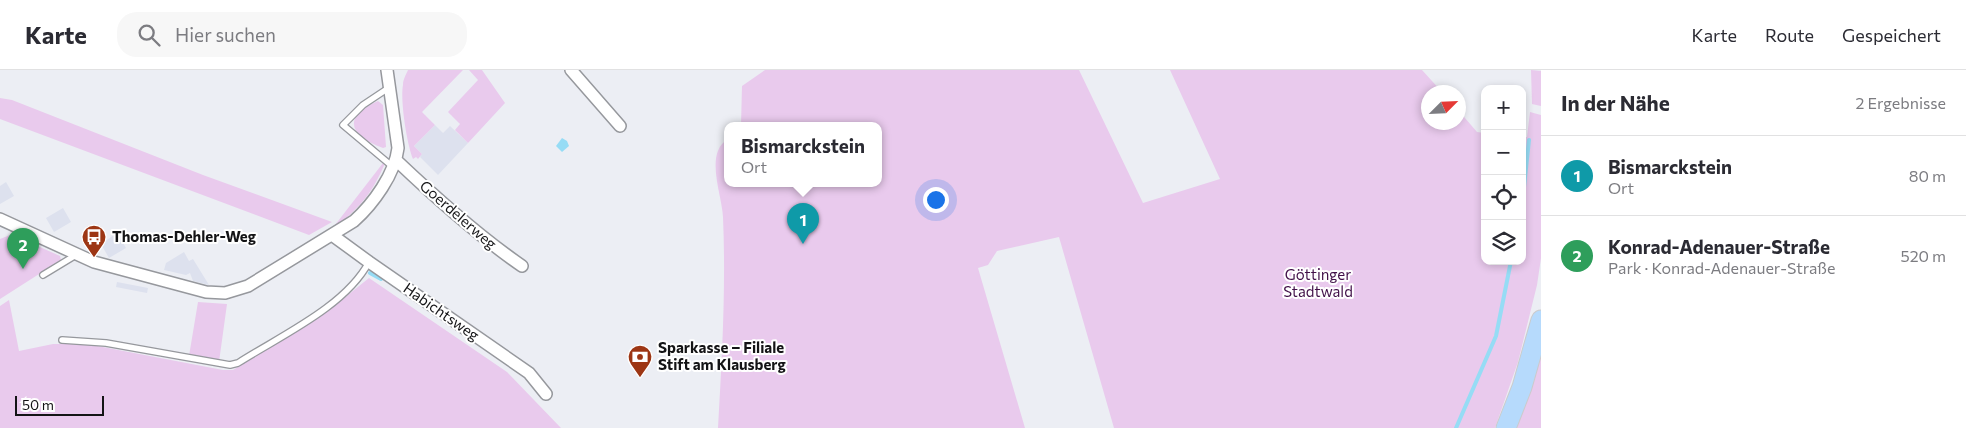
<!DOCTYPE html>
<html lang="de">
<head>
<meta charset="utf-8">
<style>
	:root { --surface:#fff; --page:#f7f7f7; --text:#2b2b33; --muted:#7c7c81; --line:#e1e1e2; --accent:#1a73e8 }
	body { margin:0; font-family:Commissioner,sans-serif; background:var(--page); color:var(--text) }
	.controls { position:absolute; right:15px; top:15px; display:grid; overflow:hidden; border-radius:10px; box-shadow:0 2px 8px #0003 }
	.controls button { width:45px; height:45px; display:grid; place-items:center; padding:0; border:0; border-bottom:1px solid var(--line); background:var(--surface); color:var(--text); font:25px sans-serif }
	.compass { position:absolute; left:1421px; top:15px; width:45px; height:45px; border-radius:50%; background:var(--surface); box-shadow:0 2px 8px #0003; rotate:66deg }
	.scale { position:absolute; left:15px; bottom:12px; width:89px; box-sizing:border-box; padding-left:5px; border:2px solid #141416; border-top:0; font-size:14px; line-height:18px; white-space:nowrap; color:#141416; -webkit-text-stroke:4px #fff; paint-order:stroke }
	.you { position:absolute; left:935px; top:129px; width:18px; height:18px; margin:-12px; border:4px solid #fff; border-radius:50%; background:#1a73e8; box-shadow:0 0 0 8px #1a73e833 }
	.badge { display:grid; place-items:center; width:32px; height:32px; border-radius:50%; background:var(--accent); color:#fff; font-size:16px; font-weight:700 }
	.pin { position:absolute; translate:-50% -41px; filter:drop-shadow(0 1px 2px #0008) }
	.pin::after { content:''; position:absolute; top:26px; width:18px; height:15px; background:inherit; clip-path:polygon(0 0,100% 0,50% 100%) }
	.popup { position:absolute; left:724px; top:52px; width:158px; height:65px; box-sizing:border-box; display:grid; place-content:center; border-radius:10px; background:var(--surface); filter:drop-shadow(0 1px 4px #0005); font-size:16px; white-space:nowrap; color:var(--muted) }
	.popup b { font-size:19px; color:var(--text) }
	.popup::after { content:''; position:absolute; left:50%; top:100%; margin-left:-10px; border:10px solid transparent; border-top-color:var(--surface) }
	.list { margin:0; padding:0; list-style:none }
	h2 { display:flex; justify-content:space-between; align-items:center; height:65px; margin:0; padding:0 20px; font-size:21px }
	h2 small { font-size:16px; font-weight:400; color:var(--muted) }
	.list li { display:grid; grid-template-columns:32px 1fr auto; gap:15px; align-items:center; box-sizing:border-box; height:80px; padding:0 20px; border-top:1px solid var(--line) }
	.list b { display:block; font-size:19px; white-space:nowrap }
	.list p { margin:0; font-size:16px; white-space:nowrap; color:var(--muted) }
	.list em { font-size:16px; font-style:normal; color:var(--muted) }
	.icon { flex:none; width:28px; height:28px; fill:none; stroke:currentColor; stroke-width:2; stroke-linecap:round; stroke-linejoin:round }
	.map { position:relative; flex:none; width:1541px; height:358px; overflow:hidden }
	header { display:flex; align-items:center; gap:30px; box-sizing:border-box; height:70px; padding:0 25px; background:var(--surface); border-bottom:1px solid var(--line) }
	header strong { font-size:24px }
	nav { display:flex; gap:28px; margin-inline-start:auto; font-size:18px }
	.search { width:350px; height:45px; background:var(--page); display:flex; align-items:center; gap:12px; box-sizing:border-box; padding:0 18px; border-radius:20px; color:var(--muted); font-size:19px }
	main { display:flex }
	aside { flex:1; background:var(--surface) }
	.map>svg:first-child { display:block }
</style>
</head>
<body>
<header>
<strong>Karte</strong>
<div class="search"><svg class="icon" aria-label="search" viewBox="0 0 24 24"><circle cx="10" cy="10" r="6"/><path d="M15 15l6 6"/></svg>Hier suchen</div>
<nav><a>Karte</a><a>Route</a><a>Gespeichert</a></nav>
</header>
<main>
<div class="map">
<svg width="1541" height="358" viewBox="0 0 1541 358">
	<rect width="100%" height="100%" fill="#eceef4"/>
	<path fill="#dde1ee" d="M435,55L443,63L450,56L468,73L438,105L420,87L422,84L414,76Z
		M6,112L14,126L0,134V116Z
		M63,138L71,152L54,162L46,148Z
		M117,163L126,178L109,188L101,174Z
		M184,182L189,191L193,189L209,215L193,211L190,203L186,205L164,200L166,193Z
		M117,212L148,218L147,223L116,217Z"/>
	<path fill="#e9caed" d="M408,0H463L422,42L435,55L414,76L422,84L418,89L416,87L413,89C407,74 400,31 403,15C403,9 406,5 408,0Z
		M469,0H482L505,33L468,73L455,60L460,54L448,42L478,10Z
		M765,0H1079L1143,133L1220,109L1170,0H1422L1442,22H1428V52H1458L1459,41L1477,62L1485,63V191H1522V67H1527L1530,42L1541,45V188L1537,215L1518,292L1495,358H1114L1059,167L997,181L988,195L978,198L1025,358H718C722,288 726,217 723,147C722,124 704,83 728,69V113H878V55H741L742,16Z
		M1531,0L1541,1V36L1532,34Z
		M0,28L12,30L203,105L332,152L309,165L0,49Z
		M378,31L383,35L386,77L383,78C351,66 340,48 378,31Z
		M383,93H385C373,122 361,136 337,156L335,155Z
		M10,165L15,166L60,186L61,190L0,229V169Z
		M369,208L507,302L561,358H0V236L9,230L19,281L53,274H87L223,300H233L328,241Z
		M198,232L227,234L219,292L189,286Z
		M1541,284V358H1517Z"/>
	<path fill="#96dcf5" d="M562,68L567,71L569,76L562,82L556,76Z"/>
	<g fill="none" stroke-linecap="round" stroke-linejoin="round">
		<path stroke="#96dcf5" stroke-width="4" d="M1522,136L1529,70
			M370,203L381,209
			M1456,358L1496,266L1511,191"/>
		<defs>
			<path id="service" d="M390,17L363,35L343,55L393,97
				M43,205L76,185
				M62,270L106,273L230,295L238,293C280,266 345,237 369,192"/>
			<path id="minor" d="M571,0L620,56
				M397,91C436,128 477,165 522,196
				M0,149L94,192L206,222L225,223L248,216L354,151C373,134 395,104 398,78L387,0
				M332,165L369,192L529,303L546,324"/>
			<path id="primary" d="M1506,358L1522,317L1541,250"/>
		</defs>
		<use href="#service" stroke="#96989d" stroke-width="8"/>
		<use href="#minor" stroke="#96989d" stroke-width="14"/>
		<use href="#primary" stroke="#cbcbcc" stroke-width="21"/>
		<use href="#service" stroke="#fff" stroke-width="5.5"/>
		<use href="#minor" stroke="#fff" stroke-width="11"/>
		<use href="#primary" stroke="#b6dafc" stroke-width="19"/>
	</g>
	<defs>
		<symbol id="bus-pin" viewBox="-11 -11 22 30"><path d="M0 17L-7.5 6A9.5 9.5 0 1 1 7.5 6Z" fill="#9d3614" stroke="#fff"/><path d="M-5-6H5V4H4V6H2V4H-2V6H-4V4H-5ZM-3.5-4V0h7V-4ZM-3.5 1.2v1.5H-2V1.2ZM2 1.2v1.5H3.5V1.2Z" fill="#fff"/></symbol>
		<symbol id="bank-pin" viewBox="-11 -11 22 30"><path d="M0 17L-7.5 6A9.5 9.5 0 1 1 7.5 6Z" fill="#9d3614" stroke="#fff"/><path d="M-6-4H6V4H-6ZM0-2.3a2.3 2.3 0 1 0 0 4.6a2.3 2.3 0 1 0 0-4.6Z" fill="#fff"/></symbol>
	</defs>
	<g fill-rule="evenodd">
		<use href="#bus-pin" x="80" y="153" width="28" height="38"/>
		<use href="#bank-pin" x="626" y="273" width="28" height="38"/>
	</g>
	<g text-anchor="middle" stroke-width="4" stroke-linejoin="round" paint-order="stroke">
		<g font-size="15" fill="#141416" stroke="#fff">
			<text transform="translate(458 145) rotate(41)" y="5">Goerdelerweg</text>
			<text transform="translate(441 242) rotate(35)" y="5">Habichtsweg</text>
		</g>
		<g font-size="15" font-weight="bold" fill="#141416" stroke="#fff" text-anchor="start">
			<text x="112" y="172">Thomas-Dehler-Weg</text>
			<text x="658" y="283">Sparkasse – Filiale<tspan x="658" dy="17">Stift am Klausberg</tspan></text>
		</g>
		<g font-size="15" fill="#411048" stroke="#fff">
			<text x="1318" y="210">Göttinger<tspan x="1318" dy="17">Stadtwald</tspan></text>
		</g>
	</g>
</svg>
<div class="controls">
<button>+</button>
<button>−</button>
<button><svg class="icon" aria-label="locate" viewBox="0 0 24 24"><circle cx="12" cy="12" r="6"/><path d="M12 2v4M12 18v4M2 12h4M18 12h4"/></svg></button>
<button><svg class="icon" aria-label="layers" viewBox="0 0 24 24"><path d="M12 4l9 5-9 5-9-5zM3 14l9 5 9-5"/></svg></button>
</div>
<svg class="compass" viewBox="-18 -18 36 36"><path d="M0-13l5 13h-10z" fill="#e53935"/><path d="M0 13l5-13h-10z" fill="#7c7c81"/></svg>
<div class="scale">50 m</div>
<div class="you"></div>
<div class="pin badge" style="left:803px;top:174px;background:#0f9aa8">1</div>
<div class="popup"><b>Bismarckstein</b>Ort</div>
<div class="pin badge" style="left:23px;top:199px;background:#2e9e5b">2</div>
</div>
<aside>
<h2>In der Nähe<small>2 Ergebnisse</small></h2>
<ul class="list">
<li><span class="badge" style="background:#0f9aa8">1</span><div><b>Bismarckstein</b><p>Ort</p></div><em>80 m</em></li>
<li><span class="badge" style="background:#2e9e5b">2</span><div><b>Konrad-Adenauer-Straße</b><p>Park · Konrad-Adenauer-Straße</p></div><em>520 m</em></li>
</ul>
</aside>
</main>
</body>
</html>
